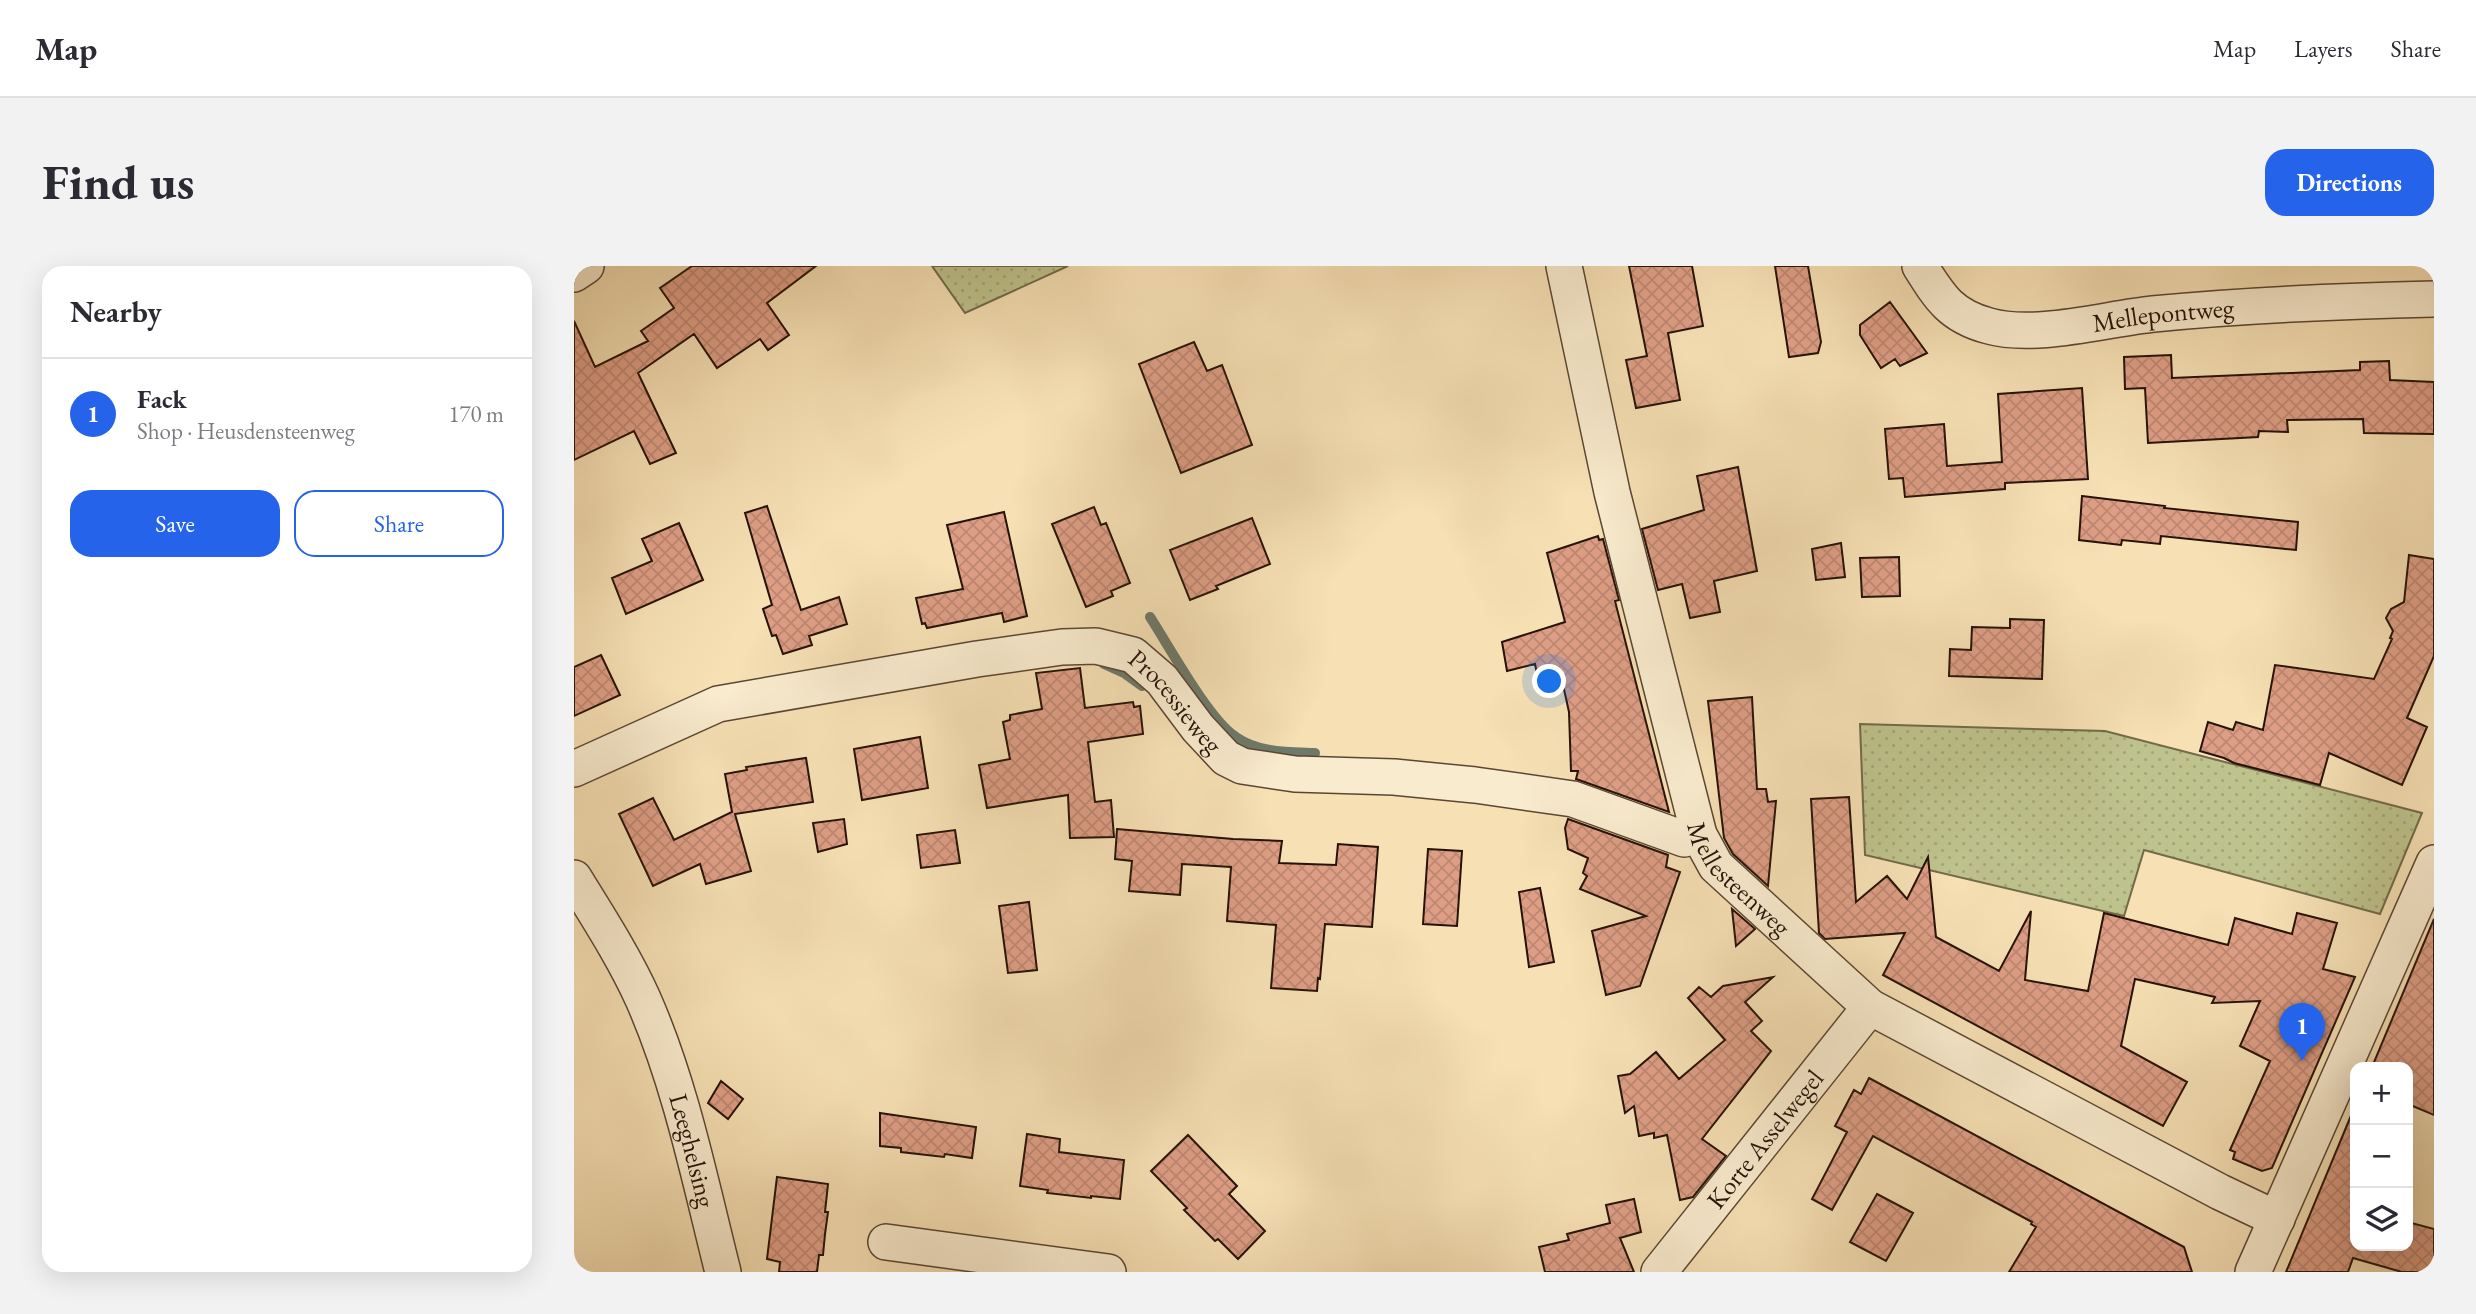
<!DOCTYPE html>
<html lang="en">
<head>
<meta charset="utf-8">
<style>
	:root { --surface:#fff; --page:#f2f2f3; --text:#2b2b33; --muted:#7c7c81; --line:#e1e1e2; --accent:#2563eb }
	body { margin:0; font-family:"EB Garamond",serif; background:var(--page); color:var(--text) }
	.controls { position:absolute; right:21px; bottom:21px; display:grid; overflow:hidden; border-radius:14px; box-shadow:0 7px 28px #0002 }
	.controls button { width:63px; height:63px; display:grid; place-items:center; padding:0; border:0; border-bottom:2px solid var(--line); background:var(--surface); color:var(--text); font:35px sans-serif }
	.you { position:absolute; left:976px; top:416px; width:24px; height:24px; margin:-18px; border:5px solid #fff; border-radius:50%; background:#1a73e8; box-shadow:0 0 0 10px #1a73e833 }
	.badge { display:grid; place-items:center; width:46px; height:46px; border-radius:50%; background:var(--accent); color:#fff; font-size:23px; font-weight:700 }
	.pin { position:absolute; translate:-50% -58px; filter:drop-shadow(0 2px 4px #0008) }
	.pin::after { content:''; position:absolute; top:37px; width:24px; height:21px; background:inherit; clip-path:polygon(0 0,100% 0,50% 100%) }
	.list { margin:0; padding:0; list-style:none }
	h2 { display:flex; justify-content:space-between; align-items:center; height:91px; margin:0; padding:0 28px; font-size:30px }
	h2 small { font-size:23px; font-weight:400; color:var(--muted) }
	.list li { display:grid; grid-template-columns:46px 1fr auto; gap:21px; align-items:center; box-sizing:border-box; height:112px; padding:0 28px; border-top:2px solid var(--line) }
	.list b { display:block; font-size:26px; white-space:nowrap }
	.list p { margin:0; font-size:23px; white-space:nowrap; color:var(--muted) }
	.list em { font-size:23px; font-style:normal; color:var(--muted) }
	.actions { display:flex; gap:14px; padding:21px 28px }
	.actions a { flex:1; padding:16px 0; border:2px solid var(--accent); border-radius:21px; text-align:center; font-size:24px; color:var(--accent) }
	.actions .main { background:var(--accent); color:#fff }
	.icon { flex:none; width:38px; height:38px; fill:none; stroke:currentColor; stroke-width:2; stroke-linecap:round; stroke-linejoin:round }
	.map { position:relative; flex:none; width:1860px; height:1006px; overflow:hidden; border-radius:21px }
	header { display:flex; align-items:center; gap:42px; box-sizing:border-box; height:98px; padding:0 35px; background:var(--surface); border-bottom:2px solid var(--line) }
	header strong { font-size:33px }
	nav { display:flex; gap:38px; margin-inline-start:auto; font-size:24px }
	.intro { display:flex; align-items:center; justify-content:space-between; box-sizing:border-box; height:168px; padding:0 42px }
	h1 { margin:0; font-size:49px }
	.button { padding:18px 32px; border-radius:21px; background:var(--accent); color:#fff; font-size:24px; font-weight:700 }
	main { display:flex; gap:42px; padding:0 42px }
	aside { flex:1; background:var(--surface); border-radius:21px; box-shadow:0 7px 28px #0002 }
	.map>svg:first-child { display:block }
</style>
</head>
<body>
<header>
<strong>Map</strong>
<nav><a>Map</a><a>Layers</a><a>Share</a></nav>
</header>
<div class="intro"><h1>Find us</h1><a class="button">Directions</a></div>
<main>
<aside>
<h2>Nearby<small></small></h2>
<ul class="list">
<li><span class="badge">1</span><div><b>Fack</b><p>Shop · Heusdensteenweg</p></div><em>170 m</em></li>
</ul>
<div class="actions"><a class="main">Save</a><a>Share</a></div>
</aside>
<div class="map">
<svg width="1860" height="1006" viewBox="0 0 1860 1006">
	<defs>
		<pattern id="grass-dots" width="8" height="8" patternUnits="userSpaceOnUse" patternTransform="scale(1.75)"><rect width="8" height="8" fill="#bec28c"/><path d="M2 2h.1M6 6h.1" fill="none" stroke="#a3a677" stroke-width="1.8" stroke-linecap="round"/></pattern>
		<pattern id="building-cross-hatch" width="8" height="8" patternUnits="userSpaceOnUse" patternTransform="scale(1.75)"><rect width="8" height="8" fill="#de9e85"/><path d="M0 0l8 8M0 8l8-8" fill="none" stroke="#be8772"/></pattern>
	</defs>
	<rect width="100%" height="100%" fill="#f6e0b4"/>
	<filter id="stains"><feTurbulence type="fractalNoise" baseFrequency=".00286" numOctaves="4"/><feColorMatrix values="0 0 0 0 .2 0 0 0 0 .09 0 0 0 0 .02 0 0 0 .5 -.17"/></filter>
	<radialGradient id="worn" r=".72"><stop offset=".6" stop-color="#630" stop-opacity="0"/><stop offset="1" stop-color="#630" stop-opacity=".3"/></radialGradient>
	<path fill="url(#grass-dots)" stroke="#726a4a" stroke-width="2" d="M358,0H494L391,47Z
		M1286,458L1531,465L1848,547L1806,648L1570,584L1550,650L1291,589Z"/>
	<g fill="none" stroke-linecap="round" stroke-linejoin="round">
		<path stroke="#6e796a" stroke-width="10" d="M576,351C595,380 635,454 662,471C685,487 714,486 741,487
			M530,398L550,407L568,420"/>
	</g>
	<path fill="url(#building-cross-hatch)" stroke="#271209" stroke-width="2" d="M118,0H242L193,37L215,69L194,84L186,73L143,102L120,68L64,107L102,187L76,198L60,165L0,194V55L21,101L74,75L67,65L100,42L86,22Z
		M1055,0H1118L1129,60L1094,67L1106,134L1062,142L1052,94L1073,90Z
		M1201,0H1234L1247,76L1244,87L1215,91Z
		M1316,36L1353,87L1326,100L1321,93L1307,102L1286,69V59Z
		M620,76L633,105L648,99L678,179L607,207L565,98Z
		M1597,89L1598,112L1786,104V96L1815,95L1816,114L1860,116V168L1790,167L1789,153L1713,154L1714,166L1685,165L1684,171L1574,177L1571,122L1551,123L1550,91Z
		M1508,122L1514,213L1431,217V223L1331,231L1329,212L1315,213L1311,163L1370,158L1373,200L1428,196L1424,128Z
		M1164,201L1183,305L1140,315L1146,346L1116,352L1108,318L1084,324L1068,263L1130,244L1123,210Z
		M1508,230L1591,240L1590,242L1724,256L1722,284L1587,270L1586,278L1548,274L1547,279L1505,274Z
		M193,240L227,344L265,331L273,358L235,370L238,379L209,388L202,369L198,370L189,343L198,339L171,247Z
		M520,241L527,259L532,257L556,317L537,325L539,330L512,341L478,258Z
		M430,246L453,350L430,356L428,347L353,362L351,357L348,358L342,332L389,323L373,259Z
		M678,252L696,298L642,320L644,323L616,334L596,284Z
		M105,257L129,314L52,348L38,312L78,295L68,273Z
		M1024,270L1025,274L1029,273L1045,334L1041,335L1095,546L1002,513L1004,505H997L995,446L989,419L966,423L961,398L933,405L928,376L991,356L973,287Z
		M1267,277L1271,311L1242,314L1238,283Z
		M1835,289L1860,293V390L1833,452L1853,461L1828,519L1755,487L1746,519L1660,497L1650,492L1626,485L1634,456L1659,464L1662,456L1689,464L1701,399L1800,413L1818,373L1816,372L1819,365L1812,352L1817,343L1830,336Z
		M1325,291L1326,330L1288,331L1286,292Z
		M1436,353L1470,354L1468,413L1375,410L1376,383L1397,384L1398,361L1436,362Z
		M27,389L46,429L0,450V401Z
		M506,402L511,442L559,436L560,441L566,440L569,468L514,476L521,536L537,534L540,571L496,572L494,529L413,542L405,499L436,493L429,456L436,454V449L468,443L462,407Z
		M1178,431L1183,523H1192L1194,536L1202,535L1194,620L1159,588L1150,572L1134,435Z
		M346,471L354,522L288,534L280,483Z
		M232,492L239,536L161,548L177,605L132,618L126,598L79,620L45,548L79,532L100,574L158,546L151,508L173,504L172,501Z
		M1275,531L1282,636L1313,610L1333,633L1354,591L1362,671L1425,705L1457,645L1451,714L1514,725L1530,647L1654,679L1661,652L1718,668L1723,647L1763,657L1749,703L1781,711L1698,902L1688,905L1659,893L1661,886L1656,884L1696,795L1666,780L1686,735L1638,737L1641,731L1561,713L1547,780L1613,816L1589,860L1309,709L1331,667L1251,673L1245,667L1237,533Z
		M270,553L273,578L244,586L239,557Z
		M994,553L1094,589L1092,601L1106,606L1066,720L1032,729L1018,665L1072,650L1006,623L1013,610L1009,607L1014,592L994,583L991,562Z
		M543,563L659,573L708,575L705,597L762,599L764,578L804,581L798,661L751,658L746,713L744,712L743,725L697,722L702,659L653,655L657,601L608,598L606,629L555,625L558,595L541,593Z
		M381,564L386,597L347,602L343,569Z
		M854,583L888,585L883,660L849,658Z
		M966,622L980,696L955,701L945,626Z
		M455,636L463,704L434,707L425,640Z
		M1158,643L1181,663L1162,680Z
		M1860,653V849L1834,838V801H1798Z
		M1199,711L1171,736L1188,755L1177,765L1197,785L1128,873L1152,890L1119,931L1106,934L1093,869L1080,872V867L1065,870L1060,840L1051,847L1044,810L1056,808L1082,786L1105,813L1151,774L1114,732L1125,721L1137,731L1149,720Z
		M1295,812L1610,981L1618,1006H1435L1462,961L1457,958L1458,956L1299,870L1258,944L1238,933L1273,866L1261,860L1280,824L1287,828Z
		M147,815L169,833L154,853L134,837Z
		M1781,840V980H1834V956L1860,963V1006H1828L1779,992L1774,1006H1712Z
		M306,847L402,861L398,892L371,888L370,891L327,886V882L306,880Z
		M453,868L486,873L485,886L550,894L546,933L517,930V932L473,927L474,924L446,920Z
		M614,869L663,920L655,928L691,965L664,993L644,973L641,975L610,944L613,942L577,905Z
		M203,911L254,918L251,946H254L251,968L249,989H245L243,1006H205L206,996L193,993Z
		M1303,928L1339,947L1312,995L1276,976Z
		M1060,933L1067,966L1046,972L1060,1006H971L965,981L995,974L993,968L1036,957L1032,939Z"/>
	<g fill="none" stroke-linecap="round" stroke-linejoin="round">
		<defs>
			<g id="minor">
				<path id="s1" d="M990,0L1038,226L1092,439L1125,569L1142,600L1296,741L1646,926L1703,953"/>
				<path id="s2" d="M1346,0C1366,32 1377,50 1415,60C1461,73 1531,53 1579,48C1672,39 1766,35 1860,33"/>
				<path d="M0,8L12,0"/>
				<path id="s3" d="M0,503L144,438L403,393L488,381L522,380L559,389L588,414L624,462L652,492L668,500L721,508L820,511L901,519L999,533L1110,573L1125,569"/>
				<path id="s4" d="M0,612C24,651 50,691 69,733C107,819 126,915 149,1006"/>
				<path d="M312,976L534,1006"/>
				<path id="s5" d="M1085,1006L1296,741"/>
				<path d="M1679,1006L1860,597"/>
			</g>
		</defs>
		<use href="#minor" stroke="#5b4634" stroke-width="38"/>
		<use href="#minor" stroke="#f9ebce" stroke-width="35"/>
	</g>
	<g text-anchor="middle" stroke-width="5" stroke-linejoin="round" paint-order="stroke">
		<g font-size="26" fill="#271209" stroke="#f9ebce">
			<text dy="9" stroke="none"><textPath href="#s2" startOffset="270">Mellepontweg</textPath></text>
			<text dy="9" stroke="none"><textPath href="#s3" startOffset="642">Processieweg</textPath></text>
			<text dy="9" stroke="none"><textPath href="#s1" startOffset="644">Mellesteenweg</textPath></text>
			<text dy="9" stroke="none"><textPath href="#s5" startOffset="170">Korte Asselwegel</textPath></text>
			<text dy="9" stroke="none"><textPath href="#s4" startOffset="299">Leeghelsing</textPath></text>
		</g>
	</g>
	<rect width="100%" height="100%" filter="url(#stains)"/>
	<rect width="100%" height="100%" fill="url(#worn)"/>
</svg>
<div class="controls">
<button>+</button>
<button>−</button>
<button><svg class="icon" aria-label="layers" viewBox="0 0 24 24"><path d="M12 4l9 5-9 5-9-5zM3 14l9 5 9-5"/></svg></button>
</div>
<div class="you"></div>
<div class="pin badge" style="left:1728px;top:795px">1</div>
</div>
</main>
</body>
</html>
